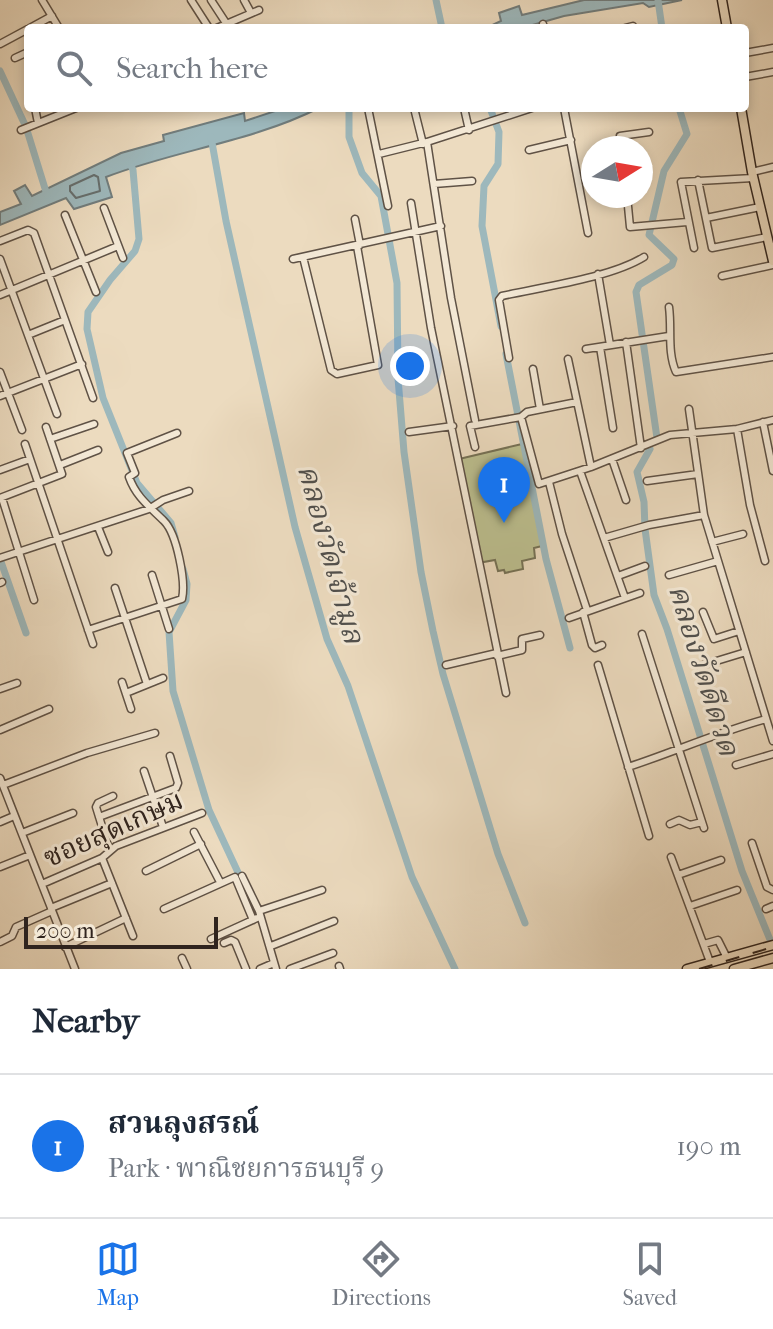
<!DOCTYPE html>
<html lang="en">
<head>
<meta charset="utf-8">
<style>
	:root { --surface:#fff; --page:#f6f6f7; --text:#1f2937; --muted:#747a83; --line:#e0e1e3; --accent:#1a73e8 }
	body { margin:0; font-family:"IM FELL French Canon","Noto Serif Thai",serif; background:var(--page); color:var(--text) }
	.compass { position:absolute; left:581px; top:136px; width:72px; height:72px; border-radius:50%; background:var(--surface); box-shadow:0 4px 12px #0003; rotate:79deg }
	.scale { position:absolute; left:24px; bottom:20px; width:194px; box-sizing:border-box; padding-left:8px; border:4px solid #30241e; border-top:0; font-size:22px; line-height:28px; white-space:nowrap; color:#30241e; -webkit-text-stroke:6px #f3e8d5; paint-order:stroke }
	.you { position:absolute; left:410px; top:366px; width:28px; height:28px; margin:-20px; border:6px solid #fff; border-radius:50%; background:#1a73e8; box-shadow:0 0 0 12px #1a73e833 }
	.badge { display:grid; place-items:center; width:52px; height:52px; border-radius:50%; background:var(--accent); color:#fff; font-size:26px; font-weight:700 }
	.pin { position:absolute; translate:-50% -66px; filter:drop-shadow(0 2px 4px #0008) }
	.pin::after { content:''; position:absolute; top:42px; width:28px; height:24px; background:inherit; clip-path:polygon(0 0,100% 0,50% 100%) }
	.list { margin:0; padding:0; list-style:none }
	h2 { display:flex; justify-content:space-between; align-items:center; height:104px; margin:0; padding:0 32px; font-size:34px }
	h2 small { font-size:26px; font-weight:400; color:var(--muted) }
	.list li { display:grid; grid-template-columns:52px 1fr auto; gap:24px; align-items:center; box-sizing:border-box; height:144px; padding:0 32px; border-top:2px solid var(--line) }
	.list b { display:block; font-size:30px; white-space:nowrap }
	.list p { margin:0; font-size:26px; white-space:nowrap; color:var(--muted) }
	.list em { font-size:26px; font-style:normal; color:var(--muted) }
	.icon { flex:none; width:44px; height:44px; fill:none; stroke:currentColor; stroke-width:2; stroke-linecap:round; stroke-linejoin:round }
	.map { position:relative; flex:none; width:773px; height:969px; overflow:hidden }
	.search { position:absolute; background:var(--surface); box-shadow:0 4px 12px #0003; left:24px; right:24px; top:24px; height:88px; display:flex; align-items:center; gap:20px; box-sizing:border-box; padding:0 28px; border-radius:8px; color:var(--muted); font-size:30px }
	.sheet { height:248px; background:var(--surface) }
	nav { display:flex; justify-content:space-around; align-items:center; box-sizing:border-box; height:112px; border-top:2px solid var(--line); background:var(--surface); font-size:22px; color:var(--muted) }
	nav a { display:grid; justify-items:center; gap:4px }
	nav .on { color:var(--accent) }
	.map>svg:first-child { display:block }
</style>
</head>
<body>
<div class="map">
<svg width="773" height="969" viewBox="0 0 773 969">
	<rect width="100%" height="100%" fill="#ecdbbf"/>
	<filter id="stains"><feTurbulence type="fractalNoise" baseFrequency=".0025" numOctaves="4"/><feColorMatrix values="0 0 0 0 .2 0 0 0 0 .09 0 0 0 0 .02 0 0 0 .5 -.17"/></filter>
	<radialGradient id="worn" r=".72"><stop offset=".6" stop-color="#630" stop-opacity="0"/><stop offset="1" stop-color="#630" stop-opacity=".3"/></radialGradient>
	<path fill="#bcbf8f" stroke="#767256" stroke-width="2" d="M522,444L542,546L534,548L535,558L522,561L523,569L505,573L504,570L498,571L495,560L478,563L459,459Z"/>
	<path fill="#9db8bc" stroke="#717d7d" stroke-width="2" d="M584,0H682L649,7L643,3L564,16L522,28H486L501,21L499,13L519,6L522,15Z
		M284,108H319C251,142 176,150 106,177L112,197L74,209L66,198L0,225V212L21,204L14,191L25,185L32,196L121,153L164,141L163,135L244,113L245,121Z"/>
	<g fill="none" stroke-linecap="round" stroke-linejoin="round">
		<path stroke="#666e6d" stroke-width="2" d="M94,175L98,177L100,191L76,198L70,191V186Z"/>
		<path stroke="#9db8bc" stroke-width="7" d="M436,0L442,28
			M658,0L662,28
			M0,71L26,127L47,195
			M349,108V137L362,173L381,196L397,283L398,378L404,452L421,572L433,631L443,674L498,854L525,923
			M490,108L499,132L498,164L484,186L482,226L501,326
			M211,137L226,221L295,527L327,639L348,686L412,877L455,969
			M129,161L133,170L139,239L135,251L110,280L88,312L87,329L103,398L137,483L171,523L175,537
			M506,354L546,559L570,648
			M657,438L636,292L639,285L672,265L674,259L649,235L664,171L687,134L679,108
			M650,449L637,472L644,502L645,529L654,595L667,629L742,871L773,947
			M0,559L26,633
			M183,569L187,584L186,600L169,632L173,691L209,810L242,881"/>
		<defs>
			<path id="minor" d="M42,0L59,28
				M191,0L209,28
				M211,0L226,23
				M244,0L250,11
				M543,24L544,28
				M30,28L52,16
				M217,28L259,10
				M625,28L633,26
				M0,44L28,29
				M745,53L773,48
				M15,58L28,52
				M745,77L773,72
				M35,108L38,123
				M368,108L388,206
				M414,108L423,144
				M464,108L469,130
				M564,108L588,233
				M21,130L76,108
				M427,142L451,298L475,420
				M621,148L620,136L649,132
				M529,150L571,140
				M379,154L427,142L532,108
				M752,172L773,167
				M698,180L712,248L767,237
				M434,184L472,181
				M627,196L630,227L687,222
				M411,203L431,328L506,693
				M104,208L123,258
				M65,215L96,292
				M706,218L760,207
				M355,219L360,245
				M0,241L28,230L34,233L93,398
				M694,248L681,182L753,178
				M303,257L331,370L337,374L378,365L357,246
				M0,259L57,414
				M293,259L441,226
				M598,274L610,345
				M722,276L773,265
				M0,295L118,246
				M669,307C672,329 667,352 676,372L773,357
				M28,335L65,320
				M626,342L641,448
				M600,347L613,428
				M586,349L669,336
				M509,358L499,300L502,296C542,287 610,278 644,257
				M568,359L591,467
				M533,369L540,409
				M0,372L22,430
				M0,396L82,364
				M577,402L527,412L521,417L539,484L591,467L670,435L737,429L773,420
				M689,409L704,515L773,741
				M763,422L773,471
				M737,429L750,505L765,561
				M409,432L453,426
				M50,439L94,424
				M25,444L93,644
				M475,447L470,426L521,417
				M612,459L626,500
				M60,465L98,450
				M0,470L30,459
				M580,471L625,598
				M647,481L698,474
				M549,482L562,534L587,610
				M0,498L62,474L46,427
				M2,498L34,600
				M98,527L108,552
				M604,538L649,525L704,515
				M712,542L743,534
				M0,558L149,509L163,500L189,491
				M152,575L169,629
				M669,575L718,561
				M618,576L645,566
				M0,583L2,582
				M115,588L147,684
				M583,612L592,645L595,648L602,645
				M703,612L714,639L739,631
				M569,618L640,593
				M88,630L182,599C186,582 177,534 164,521C150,507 136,497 129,477L135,473L127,453L177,433
				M642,634L704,828
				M497,656L522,650V639L540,635
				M446,665L497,653
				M598,665L649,836
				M700,666L746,652
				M122,682L131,709
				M0,689L17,683
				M126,693L163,678
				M0,730L49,709
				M736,765L773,754
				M628,767C674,752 718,732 766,719
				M144,771L163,827
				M0,778L75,969
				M3,785L87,753L155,733
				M99,817L176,788L178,783L170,756
				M0,822L14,816
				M670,824L679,820L690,825L702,822
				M194,832L220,882
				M22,833L73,813
				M752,843L767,887L773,890
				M109,849L96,807L98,803L113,796
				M671,857L710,962
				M102,858L133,936
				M0,867L30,855
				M146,871L201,844
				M678,875L721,860
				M242,876L259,911L276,969
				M42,884L102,858L116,846L202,813
				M690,906L737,890
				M51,908L112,883
				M164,909L235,877L253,920
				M766,909L773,906
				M259,911L322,890
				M211,939L257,918
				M0,942L12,936L16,927L52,911
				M224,943L231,940L235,942L246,969
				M704,944L718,940L727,958
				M271,946L334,921
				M65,947L126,918
				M182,958L187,969
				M339,966L340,969
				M260,969L274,963
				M290,969L333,953"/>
			<path id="major" d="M722,0L727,28
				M741,108L752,172L773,261
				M687,969L773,945
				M734,969L773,958"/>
		</defs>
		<use href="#minor" stroke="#5f5246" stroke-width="9"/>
		<use href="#major" stroke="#30241e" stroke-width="11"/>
		<use href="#minor" stroke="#f3e8d5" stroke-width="6"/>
		<use href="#major" stroke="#ecdbbf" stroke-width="8"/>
		<path stroke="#30241e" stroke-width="2" stroke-dasharray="14 14" stroke-linecap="butt" d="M699,969L773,947"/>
	</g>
	<g text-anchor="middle" stroke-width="6" stroke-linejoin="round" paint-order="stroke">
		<g font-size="28" fill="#30241e" stroke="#f3e8d5">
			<text transform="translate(113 828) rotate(-24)" y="10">ซอยสุดเกษม</text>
		</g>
		<g font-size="30" font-style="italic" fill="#51504d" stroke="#f3e8d5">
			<text transform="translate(331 554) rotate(75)" y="10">คลองวัดเจ้ามูล</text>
			<text transform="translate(704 670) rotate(73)" y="10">คลองวัดดีดวด</text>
		</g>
	</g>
	<rect width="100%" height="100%" filter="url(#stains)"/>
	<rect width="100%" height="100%" fill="url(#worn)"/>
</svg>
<svg class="compass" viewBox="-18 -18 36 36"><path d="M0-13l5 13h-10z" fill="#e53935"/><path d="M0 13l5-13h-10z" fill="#747a83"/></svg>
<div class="scale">200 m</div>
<div class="you"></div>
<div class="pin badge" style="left:504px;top:523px">1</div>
<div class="search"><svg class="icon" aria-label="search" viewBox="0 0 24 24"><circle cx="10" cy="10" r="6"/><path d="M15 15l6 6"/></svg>Search here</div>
</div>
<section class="sheet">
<h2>Nearby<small></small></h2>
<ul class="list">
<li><span class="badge">1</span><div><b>สวนลุงสรณ์</b><p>Park · พาณิชยการธนบุรี 9</p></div><em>190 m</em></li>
</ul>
</section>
<nav>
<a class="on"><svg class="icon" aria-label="map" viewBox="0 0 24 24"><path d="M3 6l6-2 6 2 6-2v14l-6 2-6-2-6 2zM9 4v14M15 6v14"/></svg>Map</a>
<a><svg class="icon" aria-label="directions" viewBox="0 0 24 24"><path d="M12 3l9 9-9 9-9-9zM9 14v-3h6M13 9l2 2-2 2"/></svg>Directions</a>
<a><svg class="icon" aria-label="saved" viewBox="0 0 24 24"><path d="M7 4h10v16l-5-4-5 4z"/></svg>Saved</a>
</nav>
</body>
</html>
